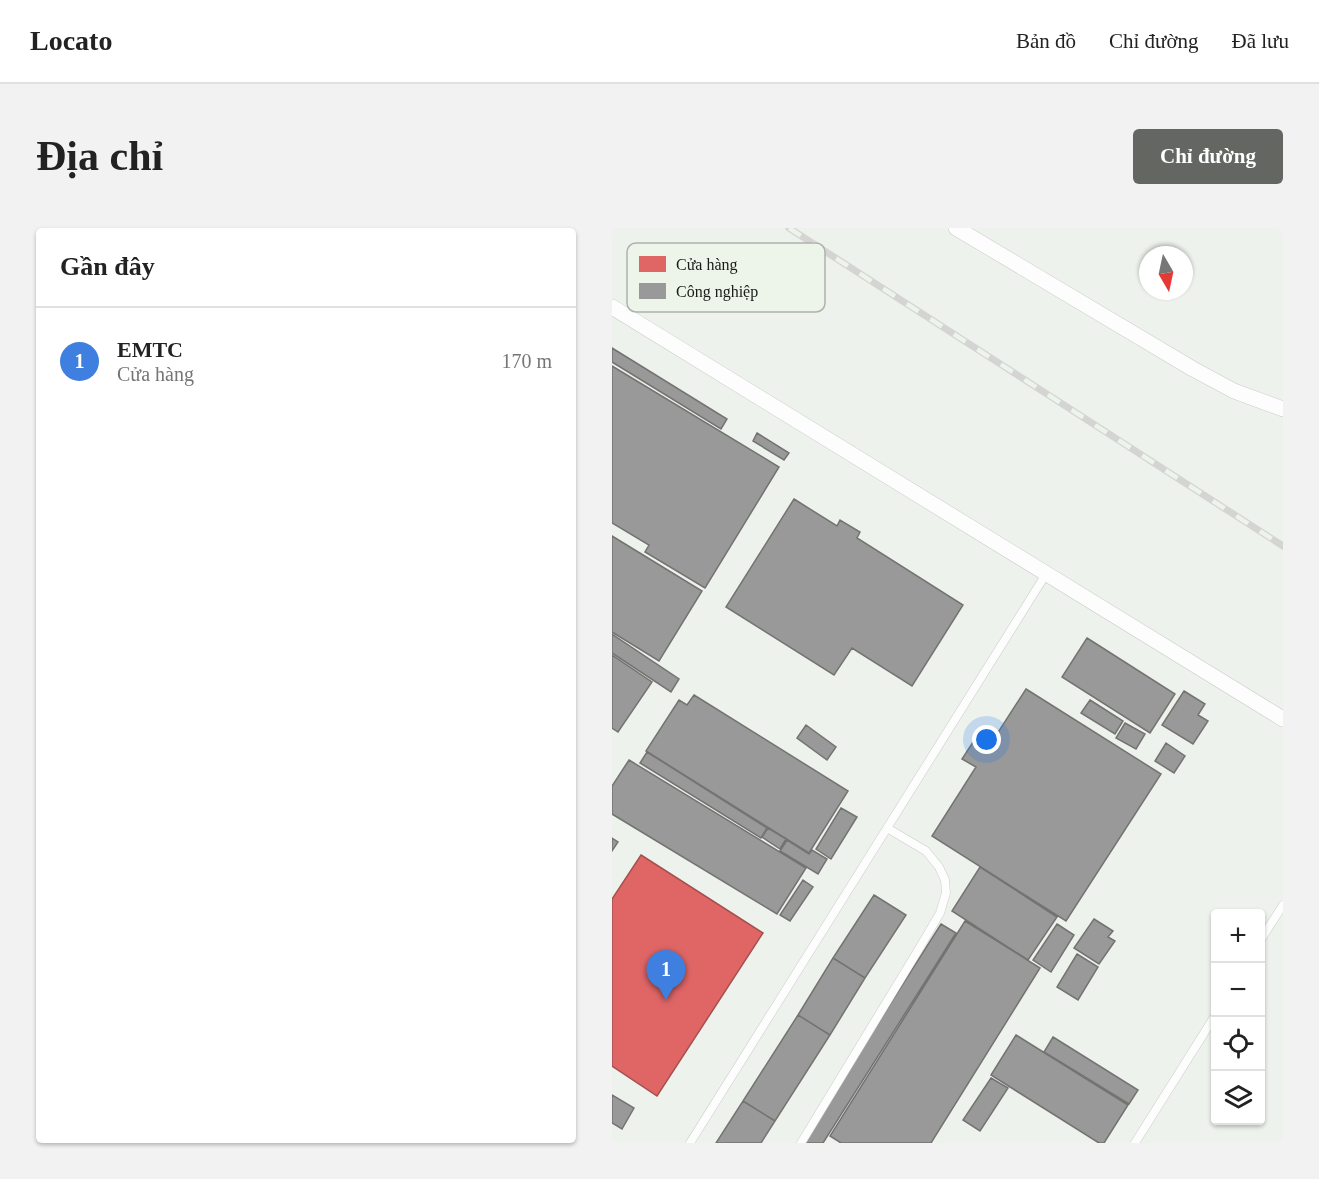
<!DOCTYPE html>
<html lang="vi">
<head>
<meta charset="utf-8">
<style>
	:root { --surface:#fff; --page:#f2f2f2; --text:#222; --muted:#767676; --line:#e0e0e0; --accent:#646662 }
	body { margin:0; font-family:"Times New Roman",serif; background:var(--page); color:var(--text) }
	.controls { position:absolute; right:18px; bottom:18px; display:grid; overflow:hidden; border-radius:6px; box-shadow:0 2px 4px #0004 }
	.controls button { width:54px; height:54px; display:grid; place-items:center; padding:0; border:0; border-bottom:2px solid var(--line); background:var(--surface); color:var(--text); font:30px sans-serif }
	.compass { position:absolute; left:527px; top:18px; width:54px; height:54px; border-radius:50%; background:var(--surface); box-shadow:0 2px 4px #0004; rotate:171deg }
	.you { position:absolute; left:375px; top:512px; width:21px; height:21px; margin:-15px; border:4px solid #fff; border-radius:50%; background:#1a73e8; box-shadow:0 0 0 9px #1a73e833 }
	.badge { display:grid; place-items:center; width:39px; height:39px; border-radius:50%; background:var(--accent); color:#fff; font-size:20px; font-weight:700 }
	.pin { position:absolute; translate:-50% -50px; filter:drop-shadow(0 2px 3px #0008) }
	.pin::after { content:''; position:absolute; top:32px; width:21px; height:18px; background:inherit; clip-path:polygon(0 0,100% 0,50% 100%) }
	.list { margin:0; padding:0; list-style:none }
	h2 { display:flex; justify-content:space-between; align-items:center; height:78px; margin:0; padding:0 24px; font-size:26px }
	h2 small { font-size:20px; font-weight:400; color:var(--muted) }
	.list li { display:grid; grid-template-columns:39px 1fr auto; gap:18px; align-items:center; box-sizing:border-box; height:108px; padding:0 24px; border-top:2px solid var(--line) }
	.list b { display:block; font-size:22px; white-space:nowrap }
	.list p { margin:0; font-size:20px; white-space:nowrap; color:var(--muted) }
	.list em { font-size:20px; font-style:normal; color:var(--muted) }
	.icon { flex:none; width:33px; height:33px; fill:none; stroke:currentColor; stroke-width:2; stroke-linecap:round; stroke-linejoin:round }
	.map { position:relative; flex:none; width:671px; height:915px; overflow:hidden; border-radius:6px }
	header { display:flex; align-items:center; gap:36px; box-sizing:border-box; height:84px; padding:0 30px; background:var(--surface); border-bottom:2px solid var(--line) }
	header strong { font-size:28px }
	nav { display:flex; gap:33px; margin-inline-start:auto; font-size:21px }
	.intro { display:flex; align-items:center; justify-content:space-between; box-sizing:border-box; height:144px; padding:0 36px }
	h1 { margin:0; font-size:42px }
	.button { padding:15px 27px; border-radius:6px; background:var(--accent); color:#fff; font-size:21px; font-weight:700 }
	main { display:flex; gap:36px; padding:0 36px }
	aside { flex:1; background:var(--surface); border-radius:6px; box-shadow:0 2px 4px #0004 }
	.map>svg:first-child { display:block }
</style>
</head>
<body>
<header>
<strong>Locato</strong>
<nav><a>Bản đồ</a><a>Chỉ đường</a><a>Đã lưu</a></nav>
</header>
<div class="intro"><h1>Địa chỉ</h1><a class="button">Chỉ đường</a></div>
<main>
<aside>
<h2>Gần đây<small></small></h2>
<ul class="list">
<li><span class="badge" style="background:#3f7fe0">1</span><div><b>EMTC</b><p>Cửa hàng</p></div><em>170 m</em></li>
</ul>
</aside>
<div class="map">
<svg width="671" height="915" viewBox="0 0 671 915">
	<rect width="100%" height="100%" fill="#eef2ec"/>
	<path fill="#e06666" stroke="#a4504f" stroke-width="1.5" d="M29,627L151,705L45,868L0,838V671Z"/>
	<path fill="#999" stroke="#737372" stroke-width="1.5" d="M0,120L115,191L109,201L0,134Z
		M0,138L167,239L93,360L33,324L37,317L0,295Z
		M145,205L177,225L172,232L141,213Z
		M182,271L225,298L228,292L248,304L245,310L351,377L300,458L240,420L222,447L114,379Z
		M0,308L90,363L47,433L0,404Z
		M0,406L67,451L59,464L0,425Z
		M475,410L563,466L538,505L450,449Z
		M0,427L40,454L6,504L0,500Z
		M414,461L549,546L454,693L320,608L364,539L350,531L363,511L376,520Z
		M572,463L593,476L586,487L596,493L581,516L550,497Z
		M82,467L236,563L197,625L34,523L67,472L75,477Z
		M478,472L511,493L503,506L469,485Z
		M513,495L533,506L524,521L504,510Z
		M194,497L224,519L215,532L185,510Z
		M554,515L573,528L562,545L543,533Z
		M35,524L155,600L149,610L28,535Z
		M17,532L194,640L165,686L0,586V558Z
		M229,580L245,589L219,631L204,621Z
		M156,600L174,611L168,621L150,609Z
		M0,610L6,614L0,623Z
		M175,612L197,626L200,622L215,631L206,646L168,623Z
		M368,639L445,689L416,732L340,683Z
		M191,652L201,659L178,693L168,687Z
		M262,667L294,687L253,750L221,730Z
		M482,691L501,703L496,709L503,713L487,736L462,720Z
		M353,693L428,740L319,915H229L218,908Z
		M329,696L344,705L211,915H190Z
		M445,696L462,707L439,744L421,732Z
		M465,726L486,739L466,772L445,759Z
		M221,730L253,750L218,807L186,787Z
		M186,787L218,807L163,893L131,873Z
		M404,807L516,877L492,915H487L379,847Z
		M441,809L526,862L517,876L432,824Z
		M379,850L396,860L368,903L351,892Z
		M0,867L22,880L10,901L0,895Z
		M131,873L163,893L149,915H104Z"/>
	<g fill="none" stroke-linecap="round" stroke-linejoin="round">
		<defs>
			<path id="lane" d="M648,713L671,677
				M78,915L434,346
				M189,915L308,719L328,685L334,665L333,652L327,639L314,623L275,600
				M523,915L604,786"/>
			<path id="street" d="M344,0L581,141L622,163L671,181
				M0,79L671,491"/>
		</defs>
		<use href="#lane" stroke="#cacdc9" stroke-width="9"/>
		<use href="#street" stroke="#cacdc9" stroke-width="16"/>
		<use href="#lane" stroke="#fcfdfc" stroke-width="8"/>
		<use href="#street" stroke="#fcfdfc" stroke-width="15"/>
		<defs>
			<path id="rail" d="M177,0L671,318"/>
		</defs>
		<use href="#rail" stroke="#d4d5d3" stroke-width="7"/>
		<use href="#rail" stroke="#edf4ea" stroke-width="4.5" stroke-dasharray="14" stroke-linecap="butt"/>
	</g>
	<rect x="15" y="15" width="198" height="69" rx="9" fill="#edf4ea" stroke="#adb3ab" stroke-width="1.5"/>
	<rect x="27" y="28" width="27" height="16" fill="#e06666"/>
	<rect x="27" y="55" width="27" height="16" fill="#999"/>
	<g font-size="16" fill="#191b18">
		<text x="64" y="42">Cửa hàng</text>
		<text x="64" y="69">Công nghiệp</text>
	</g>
</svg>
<div class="controls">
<button>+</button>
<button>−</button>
<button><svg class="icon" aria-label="locate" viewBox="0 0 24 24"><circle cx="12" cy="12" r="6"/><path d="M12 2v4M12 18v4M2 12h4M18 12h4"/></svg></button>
<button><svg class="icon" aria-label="layers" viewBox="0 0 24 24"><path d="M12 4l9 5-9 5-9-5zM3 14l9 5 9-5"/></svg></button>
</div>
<svg class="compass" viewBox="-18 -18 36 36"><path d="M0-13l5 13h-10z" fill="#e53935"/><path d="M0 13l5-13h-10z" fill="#767676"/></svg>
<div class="you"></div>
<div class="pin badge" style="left:54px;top:772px;background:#3f7fe0">1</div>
</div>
</main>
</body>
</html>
